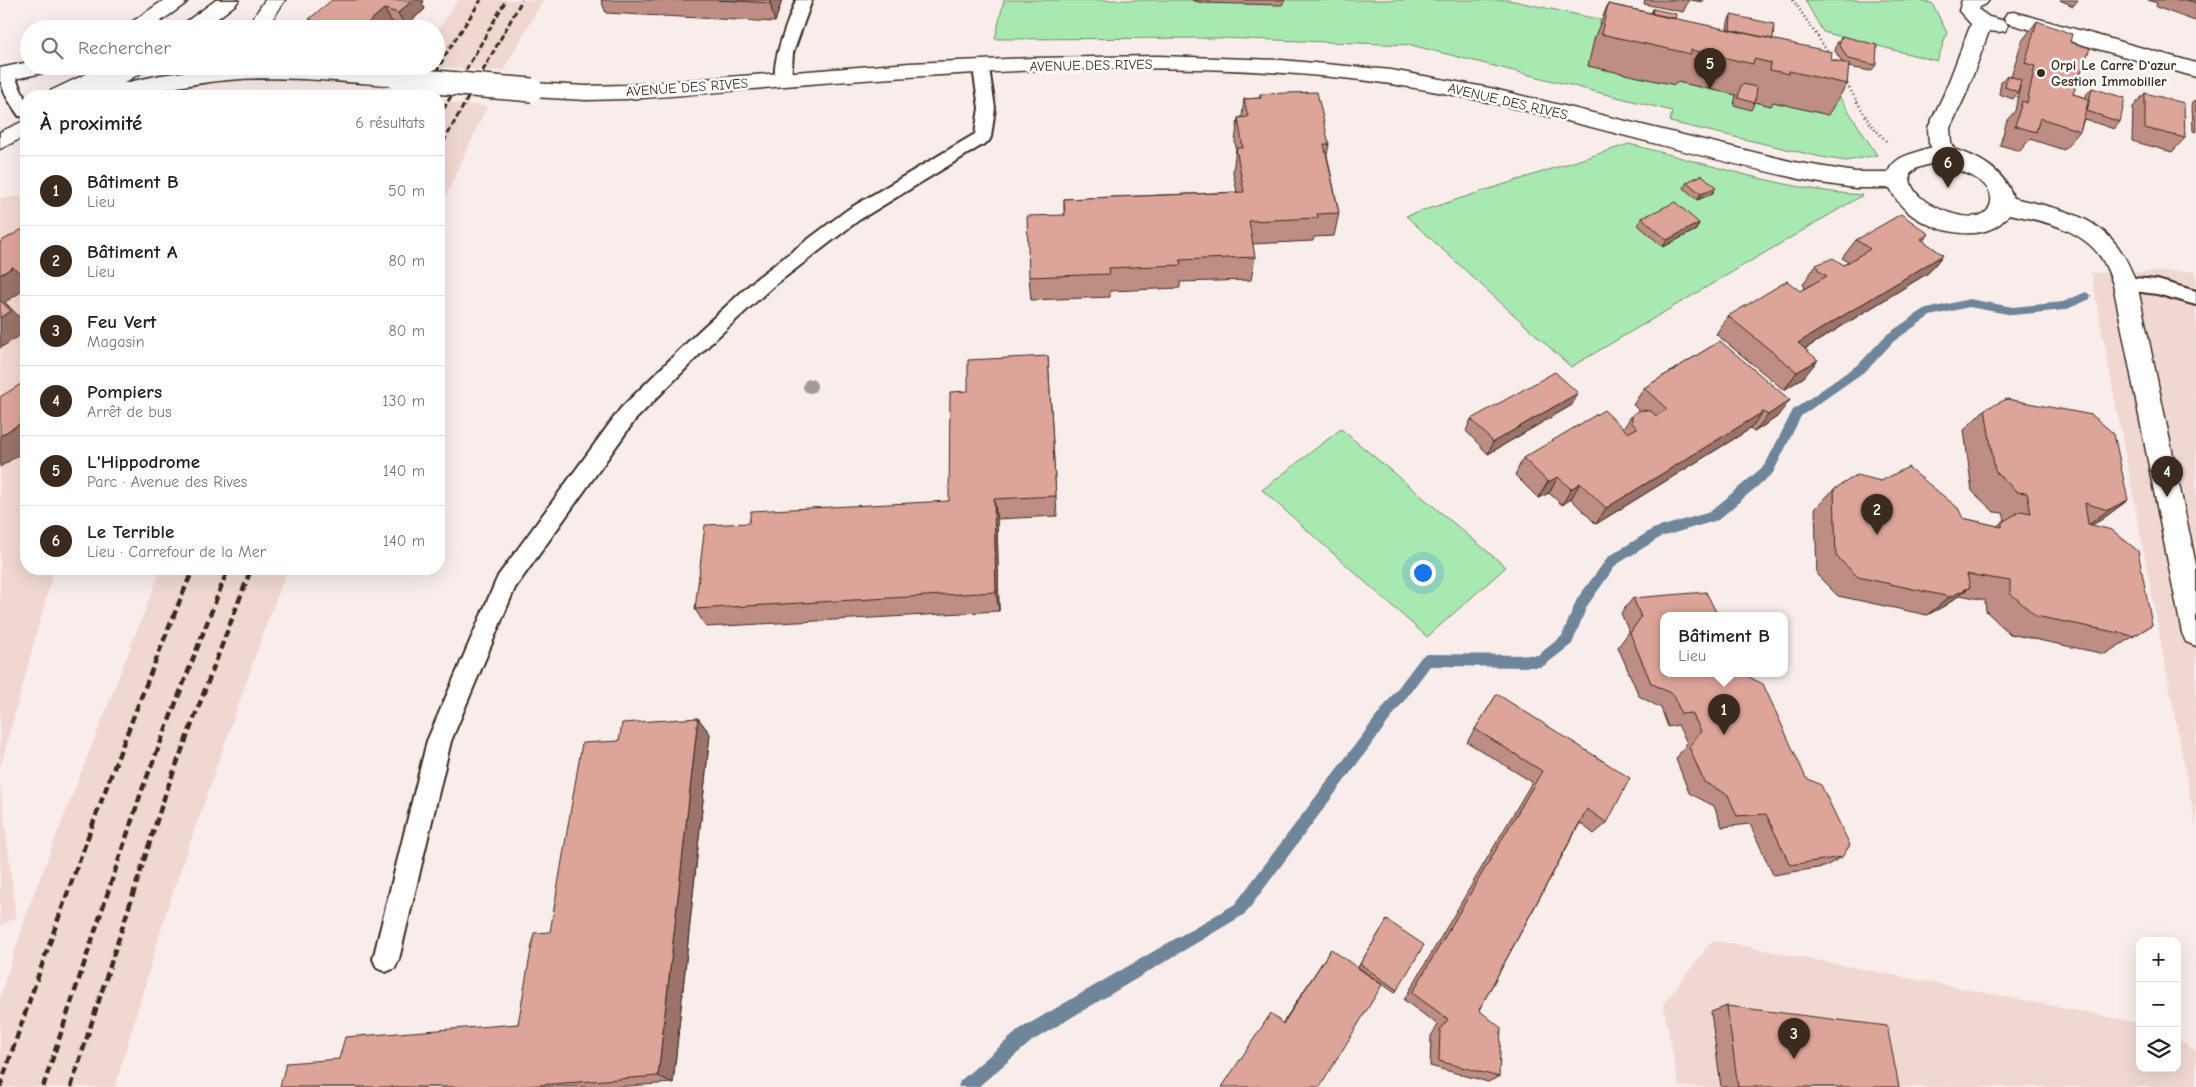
<!DOCTYPE html>
<html lang="fr">
<head>
<meta charset="utf-8">
<style>
	:root { --surface:#fff; --page:#f2f2f2; --text:#222; --muted:#767676; --line:#e0e0e0; --accent:#3b2a1e }
	body { margin:0; font-family:"Comic Neue",sans-serif; background:var(--page); color:var(--text) }
	.controls { position:absolute; right:15px; bottom:15px; display:grid; overflow:hidden; border-radius:10px; box-shadow:0 5px 20px #0002 }
	.controls button { width:45px; height:45px; display:grid; place-items:center; padding:0; border:0; border-bottom:1px solid var(--line); background:var(--surface); color:var(--text); font:25px sans-serif }
	.you { position:absolute; left:1422px; top:572px; width:18px; height:18px; margin:-12px; border:4px solid #fff; border-radius:50%; background:#1a73e8; box-shadow:0 0 0 8px #1a73e833 }
	.badge { display:grid; place-items:center; width:32px; height:32px; border-radius:50%; background:var(--accent); color:#fff; font-size:16px; font-weight:700 }
	.pin { position:absolute; translate:-50% -41px; filter:drop-shadow(0 1px 2px #0008) }
	.pin::after { content:''; position:absolute; top:26px; width:18px; height:15px; background:inherit; clip-path:polygon(0 0,100% 0,50% 100%) }
	.popup { position:absolute; left:1660px; top:612px; width:128px; height:65px; box-sizing:border-box; display:grid; place-content:center; border-radius:10px; background:var(--surface); filter:drop-shadow(0 1px 4px #0005); font-size:16px; white-space:nowrap; color:var(--muted) }
	.popup b { font-size:19px; color:var(--text) }
	.popup::after { content:''; position:absolute; left:50%; top:100%; margin-left:-10px; border:10px solid transparent; border-top-color:var(--surface) }
	.list { margin:0; padding:0; list-style:none }
	h2 { display:flex; justify-content:space-between; align-items:center; height:65px; margin:0; padding:0 20px; font-size:21px }
	h2 small { font-size:16px; font-weight:400; color:var(--muted) }
	.list li { display:grid; grid-template-columns:32px 1fr auto; gap:15px; align-items:center; box-sizing:border-box; height:70px; padding:0 20px; border-top:1px solid var(--line) }
	.list b { display:block; font-size:19px; white-space:nowrap }
	.list p { margin:0; font-size:16px; white-space:nowrap; color:var(--muted) }
	.list em { font-size:16px; font-style:normal; color:var(--muted) }
	.icon { flex:none; width:28px; height:28px; fill:none; stroke:currentColor; stroke-width:2; stroke-linecap:round; stroke-linejoin:round }
	.map { position:relative; flex:none; width:2196px; height:1087px; overflow:hidden }
	.search { position:absolute; background:var(--surface); box-shadow:0 5px 20px #0002; left:20px; top:20px; width:425px; height:55px; display:flex; align-items:center; gap:12px; box-sizing:border-box; padding:0 18px; border-radius:28px; color:var(--muted); font-size:19px }
	.panel { position:absolute; background:var(--surface); box-shadow:0 5px 20px #0002; left:20px; top:90px; width:425px; height:485px; border-radius:20px }
	.map>svg:first-child { display:block }
</style>
</head>
<body>
<div class="map">
<svg width="2196" height="1087" viewBox="0 0 2196 1087">
	<rect width="100%" height="100%" fill="#f8edeb"/>
	<filter id="ink" filterUnits="userSpaceOnUse"><feTurbulence type="fractalNoise" baseFrequency=".02" numOctaves="2"/><feDisplacementMap in="SourceGraphic" scale="10" xChannelSelector="R" yChannelSelector="G"/><feConvolveMatrix kernelMatrix="1 2 1 2 8 2 1 2 1" color-interpolation-filters="sRGB"/></filter>
	<g filter="url(#ink)">
		<path fill="#f0d7d2" d="M458,0H543L503,71L424,66H436V32Z
			M439,102L487,106L439,211Z
			M26,196V569H54L0,768V198Z
			M2196,271V828L2091,273Z
			M161,569H288L268,620L168,906L115,1087H0V997L29,906Z
			M0,781L16,918L0,925Z
			M1713,940L2140,1023V1068H2177V1037L2192,1049L2196,1051V1087H1679L1663,1004Z"/>
		<path fill="#a8e9b1" stroke="#728a68" d="M1004,0H1509L1820,67L1877,155L1846,161L1821,157L1670,122L1672,111L1411,45L1220,38L995,39Z
			M1805,0H1913L1932,3L1947,33L1937,61L1823,32Z
			M1629,144C1706,163 1784,190 1863,195L1571,367L1406,216Z
			M1341,429L1506,567L1427,637L1262,490Z"/>
		<g fill="none" stroke-linecap="round" stroke-linejoin="round">
			<path fill="#6e859a" fill-rule="evenodd" d="M2086,292L2091,296L2090,299L2065,310L2013,315L1969,307L1930,316L1894,341L1868,369L1801,416L1773,473L1718,520L1661,537L1616,565L1587,606L1572,644L1545,665L1540,667L1430,666L1245,914L1032,1041L978,1087H958L960,1081L1020,1029L1235,904L1422,656L1427,654L1538,655L1562,636L1577,599L1608,557L1653,529L1710,512L1765,465L1793,410L1860,363L1886,335L1923,310L1969,299L2013,307L2063,302Z"/>
			<defs>
				<path id="lane" d="M796,0H812L793,53L791,79L789,83L783,84L777,83C768,67 790,17 796,0Z
					M981,63L987,64L989,68L995,108L991,137L989,141L859,220L771,288L713,341L635,420L515,588L451,741L399,959L395,968L386,972L377,968L373,959L427,741L498,576L621,408L699,331L757,278L847,210L975,134L979,108L973,68L975,64Z
					M6,69L12,70L14,74L26,101V117L19,116C9,102 0,89 0,71Z
					M2125,277L2157,280L2196,291V305L2157,294L2118,289L2116,284L2118,279Z"/>
				<path id="street" d="M265,0H285L266,29H246Z
					M1962,0H1989L1986,4L1980,7L1979,10L1989,17L2005,21L2008,26L2005,31L1998,32L1989,31L1966,94L1950,128L1951,143L1958,157L1955,162L1947,165L1939,162L1929,143L1928,128L1944,94L1971,24L1959,11Z
					M2014,12L2196,63V77L2007,23L2004,18L2007,13Z"/>
				<path id="secondary" d="M1158,56L1281,60L1391,70L1490,88L1794,162L1855,172H1888C1893,161 1902,156 1914,153C1919,151 1924,149 1929,148C1961,144 2005,167 2013,198C2048,206 2091,213 2115,243C2125,255 2131,270 2137,284L2196,565V646L2186,642L2182,633L2113,284C2110,276 2107,267 2102,259C2082,228 2042,221 2009,214C1988,246 1933,233 1908,212C1900,205 1895,198 1890,188H1855L1814,182C1657,149 1504,95 1343,78C1180,61 1012,69 849,81C774,86 700,95 626,99L586,100L532,97L524,95L521,90L524,85L532,83L586,86L626,85L910,63L1033,58ZM1930,164C1948,165 2000,179 1990,206C1982,227 1943,212 1930,204C1918,197 1909,188 1910,174L1917,168Z
					M103,66H131L128,71L76,96H47L50,91Z
					M229,66H327L399,72L406,74L410,79L406,84L399,86C342,82 285,75 228,80C180,84 132,99 84,96L87,91L161,75Z
					M26,120V136L0,149V132Z"/>
				<path id="highway" d="M164,0H188L185,4L150,29H126L129,24Z
					M216,0H239L236,4L204,29H180L183,24Z
					M29,62V66H55L52,71L0,82V68Z
					M121,66H147L144,71L102,96H76L79,91Z"/>
			</defs>
			<use href="#lane" stroke="#3b2a1e" stroke-width="4"/>
			<use href="#street" stroke="#3b2a1e" stroke-width="3"/>
			<use href="#secondary" stroke="#3b2a1e" stroke-width="3"/>
			<use href="#highway" stroke="#3b2a1e" stroke-width="3"/>
			<path stroke="#3b2a1e" stroke-width="2.5" stroke-dasharray="1 3" stroke-linecap="butt" d="M1793,0L1836,64
				M1845,81L1869,122L1886,141"/>
			<use href="#lane" fill="#fff" fill-rule="evenodd"/>
			<use href="#street" fill="#fff" fill-rule="evenodd"/>
			<use href="#secondary" fill="#fff" fill-rule="evenodd"/>
			<use href="#highway" fill="#fff" fill-rule="evenodd"/>
			<path stroke="#3b2a1e" stroke-width="3" stroke-dasharray="6 3" stroke-linecap="butt" d="M423,96L446,54L481,0
				M439,117L506,0
				M439,150L522,0"/>
			<path stroke="#3b2a1e" stroke-width="4.5" stroke-dasharray="8 4.5" stroke-linecap="butt" d="M0,1087C59,912 122,739 193,569
				M43,1087L142,790L228,569
				M71,1087L166,792L251,569"/>
			<defs>
				<path id="secondary-bridge" d="M399,79L532,90"/>
			</defs>
			<use href="#secondary-bridge" stroke="#3b2a1e" stroke-width="26" stroke-linecap="butt"/>
			<use href="#secondary-bridge" stroke="#fff" stroke-width="23"/>
		</g>
		<circle fill="#9f9c8f" cx="810" cy="386" r="7"/>
		<path fill="#be8d84" stroke="#3b2a1e" d="M601,0H782L775,22L606,13Z
			M1192,0H1285L1282,5L1202,3Z
			M1645,0H1689L1683,12L1644,4Z
			M1691,0H1703L1702,2Z
			M2060,0H2078L2073,6Z
			M2148,0H2196V20L2195,21L2156,7L2157,3Z
			M424,2L422,3L425,9L405,26L392,22L385,29H316L309,19Z
			M1608,4L1651,13L1653,9L1675,19L1727,30L1728,22L1731,15L1773,39L1831,60L1842,62L1835,51L1837,43L1842,36L1876,65L1871,71L1848,67L1847,84L1828,115L1773,102L1771,106L1755,102L1751,110L1734,105L1736,95L1677,82L1675,85L1588,66L1595,36Z
			M2037,21L2070,42L2073,94L2086,98V95L2092,88L2120,122L2114,129L2084,119L2080,131L2064,150L2030,139L2020,151L2000,145L2007,120L2015,111L2020,86L2018,92L2013,99L1999,94L2001,82L2007,75L2011,76L2022,41Z
			M2145,93L2185,138L2172,152L2132,141L2133,107Z
			M1260,94L1329,144L1327,155L1339,213L1334,236L1314,237L1313,241L1252,244L1255,257L1251,280L1180,282V288L1110,291V297L1031,300L1029,277L1064,215V199L1237,192L1233,172L1236,148L1235,142L1238,118L1242,117L1244,99L1260,98Z
			M2196,100V132L2193,131L2192,104Z
			M1687,182L1712,194L1697,200L1684,188Z
			M1642,218L1699,223L1696,230L1663,247L1638,225Z
			M1929,234L1923,241L1943,255L1928,273L1805,349L1804,377L1784,390L1716,334L1728,316L1800,291L1805,288L1803,284L1816,265H1844L1848,262L1842,258L1856,240Z
			M1720,341L1777,417L1754,432L1750,429L1596,524L1571,499L1562,505L1549,493L1538,498L1515,475L1523,458L1623,429L1632,415L1640,411L1633,405L1644,388Z
			M1048,356L1057,516L997,519L999,611L706,627L695,609L949,501L968,391Z
			M1572,405L1488,454L1466,431L1471,419Z
			M1985,409L2128,500L2101,520L2091,525L2152,625L2105,654L2010,634L1986,611L1985,600L1960,595L1946,605L1927,615L1838,596L1817,575L1815,509L1834,489L1997,526L2005,520L2003,513L1994,512L1972,491L1964,430Z
			M1633,598L1664,616L1842,857L1824,867L1773,875L1750,824L1722,827L1714,806L1689,793L1676,759L1687,743L1678,725L1668,727L1661,708L1639,696L1618,647L1629,632L1621,613Z
			M1497,694L1607,823L1594,834L1580,823L1479,1010L1499,1077L1488,1082L1430,1066L1431,1036L1438,1025L1404,1000L1532,782L1467,742Z
			M698,718L710,734L673,1083L612,1087H280L339,1059L518,1024L619,741Z
			M1387,920L1397,990L1395,993L1358,967Z
			M1331,949L1320,1087L1282,1024Z
			M1727,1006L1899,1087H1721L1711,1012Z"/>
		<path fill="#9b736b" stroke="#3b2a1e" d="M413,0H423L424,2L422,3L425,9L405,26L398,13Z
			M770,0H782L775,22L770,3Z
			M384,9L392,22L385,29H360Z
			M1716,187L1712,194L1697,200L1701,194Z
			M1699,223L1696,230L1663,247L1667,240Z
			M1943,255L1928,273L1785,361L1798,343Z
			M13,267L26,274V289L5,302L26,324V332L0,348V275Z
			M1818,360L1804,377L1784,390L1797,372Z
			M1578,393L1572,405L1488,454L1493,442Z
			M1790,400L1777,417L1754,432L1768,415Z
			M1763,412L1750,429L1596,524L1606,508Z
			M26,420V450L0,467V436Z
			M1558,477L1549,493L1538,498L1548,482Z
			M1580,483L1571,499L1562,505L1571,489Z
			M994,499L997,519L999,611L996,592Z
			M2128,500L2101,520L2082,530L2108,510Z
			M1970,587L1946,605L1927,615L1950,597Z
			M698,718L710,734L673,1083L658,1076Z"/>
		<path fill="#dda499" stroke="#3b2a1e" d="M332,0H413L398,13L384,9L362,28L337,29L309,19Z
			M719,0H770V3Z
			M2187,0H2196V3Z
			M1608,4L1832,52L1831,60L1849,64L1847,84L1789,71V74L1770,70L1771,63L1754,59L1753,64L1691,50V54L1601,34Z
			M1653,9L1676,14L1675,19L1652,14Z
			M1731,15L1774,24L1773,39L1730,30Z
			M2037,21L2072,34L2070,42L2090,48L2073,94L2089,99L2080,131L2040,118L2036,132L2015,126L2022,101L2027,103L2035,66L2025,63Z
			M1842,36L1877,45L1876,65L1848,59L1839,44Z
			M2007,75L2021,80L2018,92L2005,87Z
			M1742,84L1757,87L1755,103L1738,98L1740,88Z
			M2092,88L2125,98L2120,122L2087,111Z
			M187,89L197,96H174Z
			M1317,92L1329,144H1324L1339,213L1317,214L1318,218L1249,221L1255,257L1180,260L1181,265L1109,268L1110,274L1029,277L1027,216L1065,215L1064,199L1244,192L1236,148H1243L1238,118L1248,117L1244,99L1261,98L1260,94Z
			M2145,93L2184,103L2185,138L2145,128Z
			M1702,175L1716,187L1701,194L1687,182Z
			M1675,202L1699,223L1667,240L1642,218Z
			M1901,214L1929,234L1921,239L1943,255L1798,343L1818,360L1797,372L1728,316L1787,281L1800,291L1827,276L1819,271L1816,265L1833,258L1844,265L1870,249L1856,240Z
			M26,227V274L23,276L13,267L0,275V242Z
			M0,300L11,311L0,318Z
			M1720,341L1790,400L1768,415L1763,412L1606,508L1580,483L1571,489L1558,477L1548,482L1523,458L1604,410L1628,433L1637,428L1632,423V415L1641,410L1651,411L1656,416L1667,409L1644,388Z
			M1048,356L1056,496L994,499L996,592L695,609L705,525L749,523L751,511L949,501L950,392L968,391V360Z
			M1555,372L1578,393L1493,442L1471,419Z
			M26,381V420L0,436V397Z
			M2007,399L2092,415L2114,434L2128,500L2108,510L2085,503L2088,524L2112,530L2138,551L2152,625L2134,636L2036,616L2010,593V581L1967,574L1970,587L1950,597L1858,577L1836,556L1834,489L1857,475L1881,481L1908,467L1958,508L1963,518L2002,527V522L2021,511L2031,513L2027,493L2017,492L1995,471L1985,409Z
			M1706,592L1718,616H1664V674H1746L1747,676L1763,684L1806,778L1821,785L1850,845L1842,857L1790,865L1766,814L1737,816L1728,795L1704,782L1689,747L1701,731L1692,713L1681,714L1674,695L1651,683L1630,633L1641,617L1633,598Z
			M1497,694L1630,778L1607,823L1587,809L1479,1010L1501,1028L1499,1077L1439,1061L1440,1030L1448,1019L1412,993L1542,771L1475,729Z
			M698,718L658,1076L513,1087H280L286,1063L339,1059L345,1037L518,1024L534,933L550,932L582,743L619,741L622,723Z
			M1387,920L1424,945L1397,990L1360,964Z
			M1331,949L1382,985L1320,1087H1222L1271,1013L1283,1024Z
			M1727,1006L1887,1026L1899,1087H1738Z"/>
	</g>
	<circle fill="#3b2a1e" stroke="#fff" stroke-width="2" cx="2041" cy="73" r="5"/>
	<g text-anchor="middle" stroke-width="5" stroke-linejoin="round" paint-order="stroke">
		<g font-size="14" fill="#3b2a1e" stroke="#fff">
			<text transform="translate(1091 65) rotate(-1)" y="5">AVENUE DES RIVES</text>
			<text transform="translate(687 87) rotate(-4)" y="5">AVENUE DES RIVES</text>
			<text transform="translate(1508 101) rotate(13)" y="5">AVENUE DES RIVES</text>
		</g>
		<g font-size="14" font-weight="bold" fill="#3b2a1e" stroke="#fff" text-anchor="start">
			<text x="2051" y="70">Orpi Le Carre D'azur<tspan x="2051" dy="16">Gestion Immobilier</tspan></text>
		</g>
	</g>
</svg>
<div class="controls">
<button>+</button>
<button>−</button>
<button><svg class="icon" aria-label="layers" viewBox="0 0 24 24"><path d="M12 4l9 5-9 5-9-5zM3 14l9 5 9-5"/></svg></button>
</div>
<div class="you"></div>
<div class="pin badge" style="left:1724px;top:735px">1</div>
<div class="popup"><b>Bâtiment B</b>Lieu</div>
<div class="pin badge" style="left:1877px;top:535px">2</div>
<div class="pin badge" style="left:1794px;top:1059px">3</div>
<div class="pin badge" style="left:2167px;top:497px">4</div>
<div class="pin badge" style="left:1710px;top:89px">5</div>
<div class="pin badge" style="left:1948px;top:188px">6</div>
<div class="search"><svg class="icon" aria-label="search" viewBox="0 0 24 24"><circle cx="10" cy="10" r="6"/><path d="M15 15l6 6"/></svg>Rechercher</div>
<section class="panel">
<h2>À proximité<small>6 résultats</small></h2>
<ul class="list">
<li><span class="badge">1</span><div><b>Bâtiment B</b><p>Lieu</p></div><em>50 m</em></li>
<li><span class="badge">2</span><div><b>Bâtiment A</b><p>Lieu</p></div><em>80 m</em></li>
<li><span class="badge">3</span><div><b>Feu Vert</b><p>Magasin</p></div><em>80 m</em></li>
<li><span class="badge">4</span><div><b>Pompiers</b><p>Arrêt de bus</p></div><em>130 m</em></li>
<li><span class="badge">5</span><div><b>L'Hippodrome</b><p>Parc · Avenue des Rives</p></div><em>140 m</em></li>
<li><span class="badge">6</span><div><b>Le Terrible</b><p>Lieu · Carrefour de la Mer</p></div><em>140 m</em></li>
</ul>
</section>
</div>
</body>
</html>
